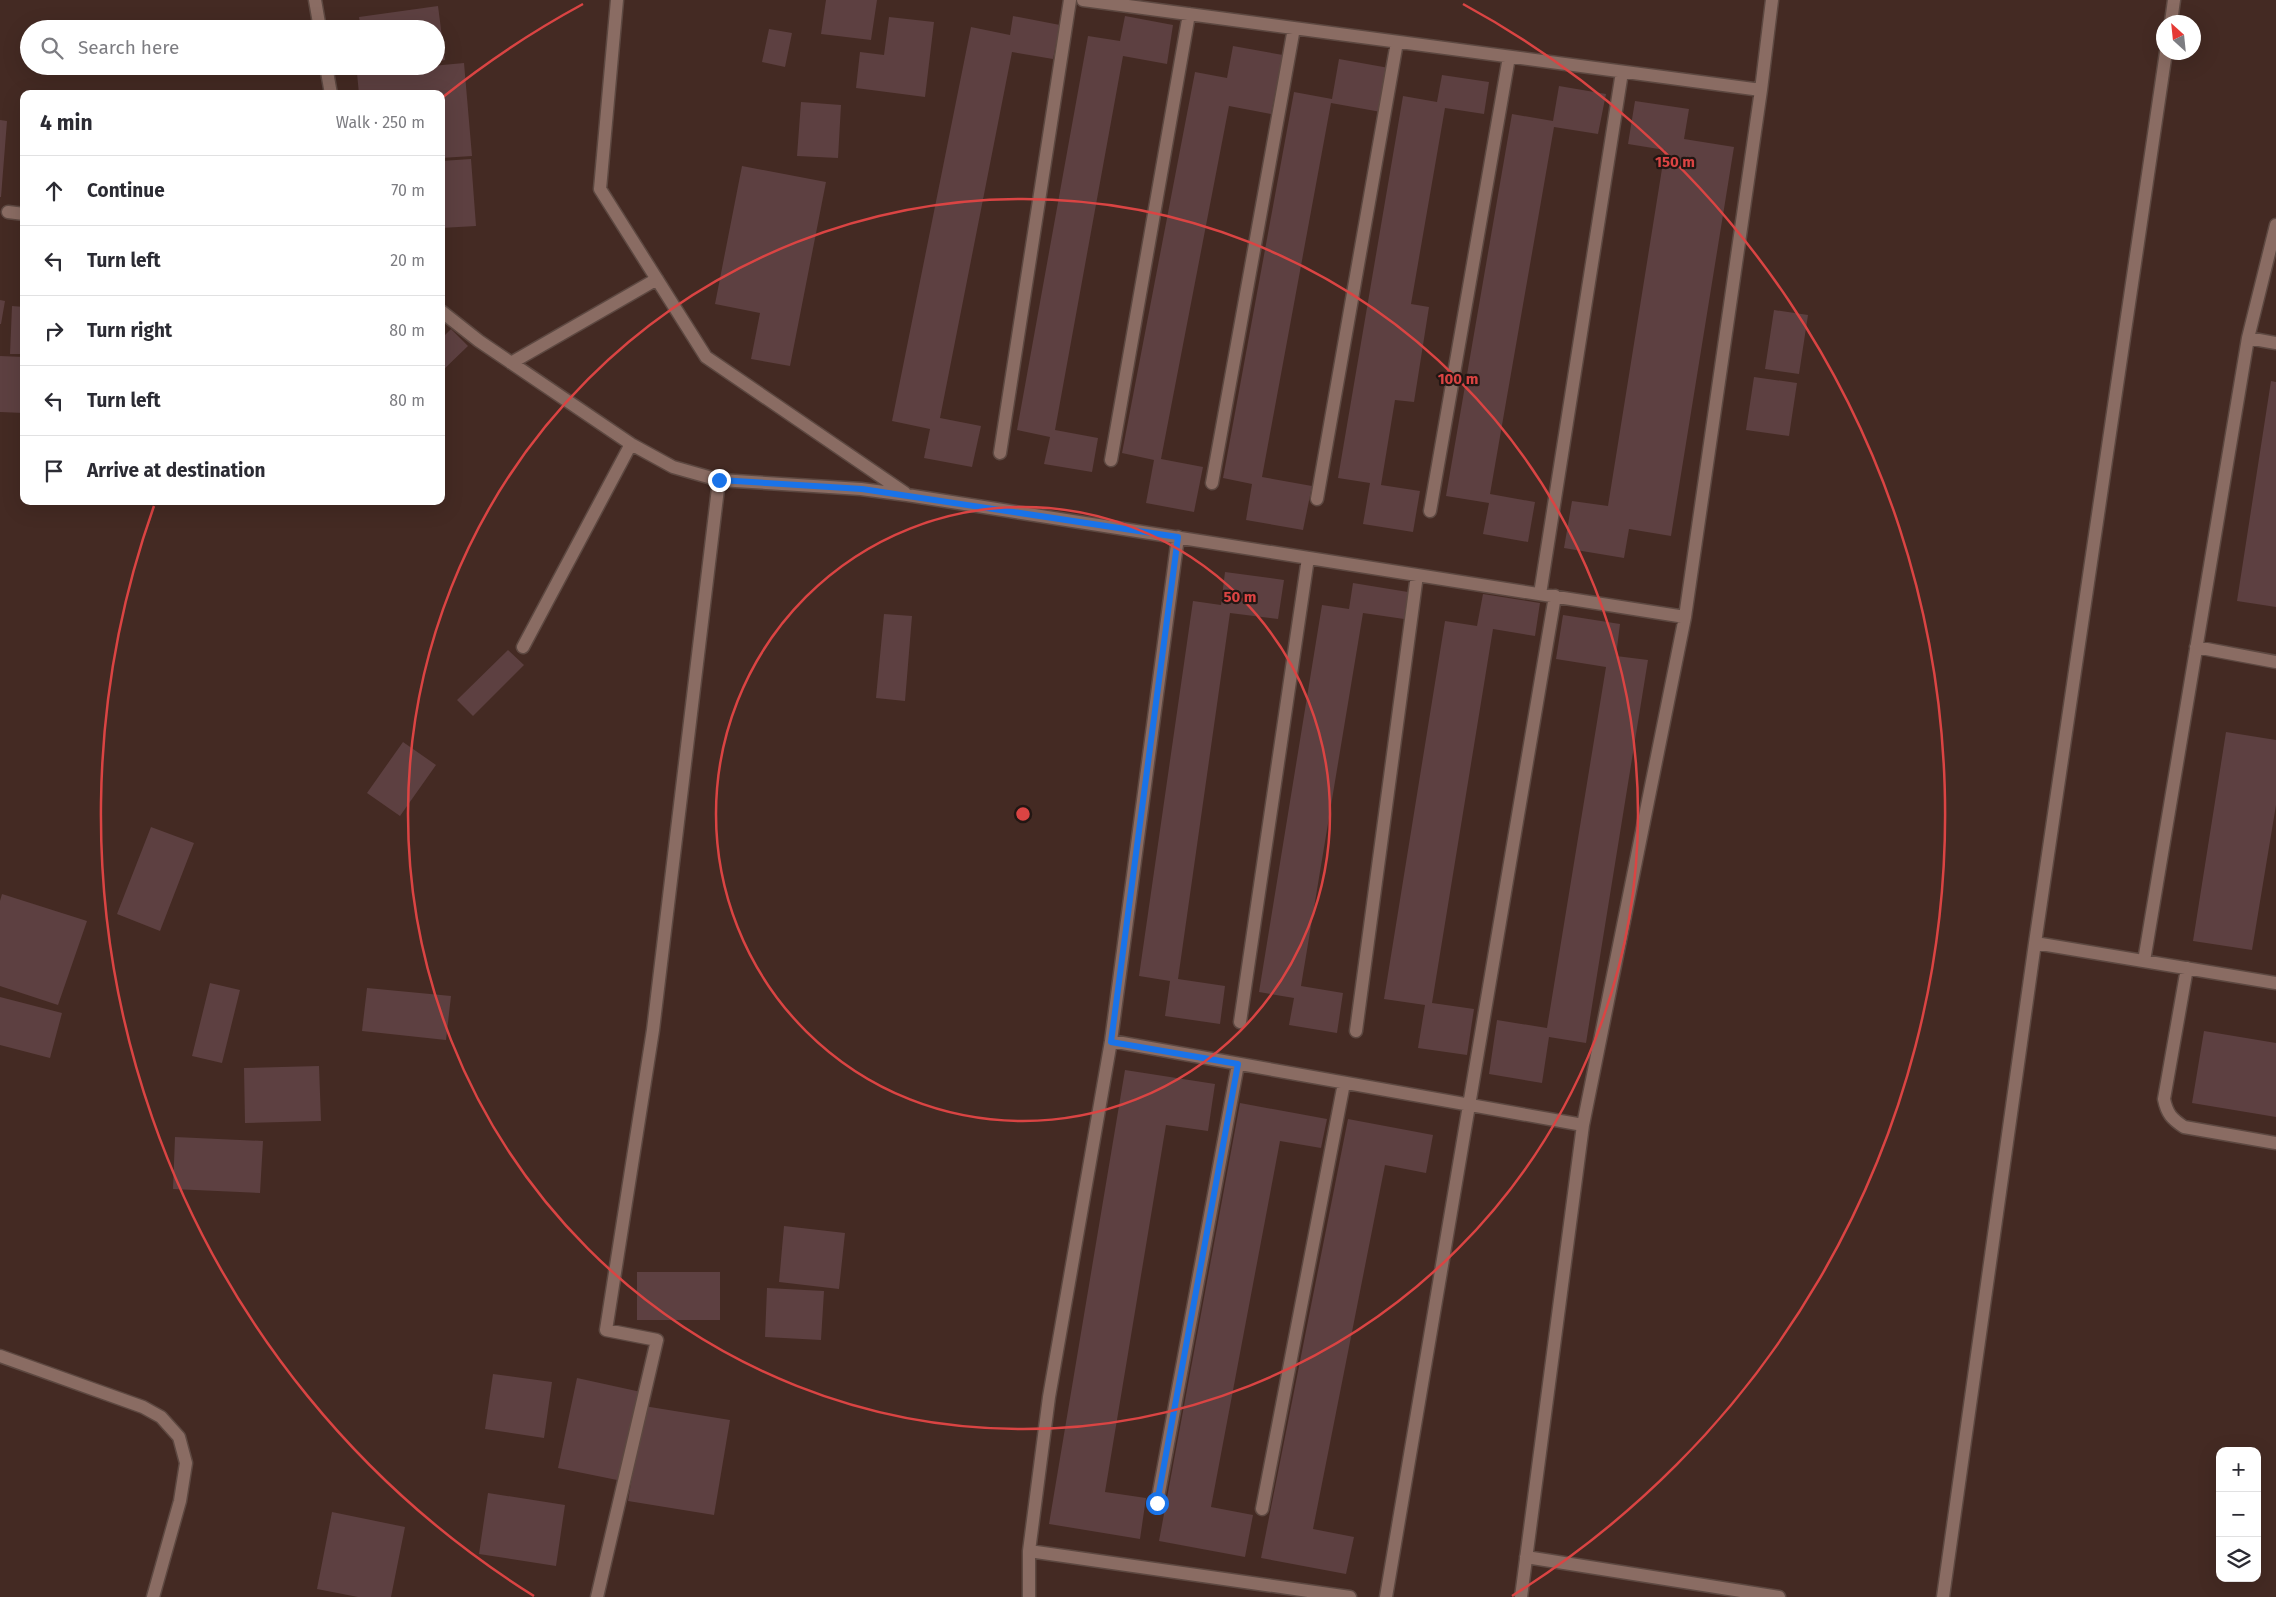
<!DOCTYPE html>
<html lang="en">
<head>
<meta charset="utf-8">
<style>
	:root { --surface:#fff; --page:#f2f2f3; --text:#2b2b33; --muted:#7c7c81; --line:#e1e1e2 }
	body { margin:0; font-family:"Fira Sans",sans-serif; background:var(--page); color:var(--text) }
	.controls { position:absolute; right:15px; bottom:15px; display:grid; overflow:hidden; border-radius:10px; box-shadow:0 5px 20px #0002 }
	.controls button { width:45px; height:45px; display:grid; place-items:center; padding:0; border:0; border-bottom:1px solid var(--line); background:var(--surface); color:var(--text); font:25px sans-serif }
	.compass { position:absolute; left:2156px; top:15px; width:45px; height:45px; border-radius:50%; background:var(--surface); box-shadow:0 5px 20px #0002; rotate:333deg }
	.stop { position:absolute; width:15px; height:15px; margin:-11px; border:4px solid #1a73e8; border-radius:50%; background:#fff }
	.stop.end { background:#1a73e8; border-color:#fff; box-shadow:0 1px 5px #0008 }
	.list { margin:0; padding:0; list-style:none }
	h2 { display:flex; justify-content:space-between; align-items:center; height:65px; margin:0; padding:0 20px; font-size:21px }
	h2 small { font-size:16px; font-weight:400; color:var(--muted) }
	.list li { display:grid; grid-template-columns:32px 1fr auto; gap:15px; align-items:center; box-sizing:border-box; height:70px; padding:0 20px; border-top:1px solid var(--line) }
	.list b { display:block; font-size:19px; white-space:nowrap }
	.list em { font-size:16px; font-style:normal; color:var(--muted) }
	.icon { flex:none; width:28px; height:28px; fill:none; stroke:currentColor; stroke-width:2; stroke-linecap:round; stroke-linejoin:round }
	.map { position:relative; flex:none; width:2276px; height:1597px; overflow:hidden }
	.search { position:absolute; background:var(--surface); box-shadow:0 5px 20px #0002; left:20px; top:20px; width:425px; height:55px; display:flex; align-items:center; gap:12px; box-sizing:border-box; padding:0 18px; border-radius:28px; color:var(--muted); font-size:19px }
	.panel { position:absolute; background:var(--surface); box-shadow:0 5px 20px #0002; left:20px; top:90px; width:425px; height:415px; border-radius:10px }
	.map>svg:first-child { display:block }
</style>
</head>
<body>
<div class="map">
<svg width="2276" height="1597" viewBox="0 0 2276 1597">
	<rect width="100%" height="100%" fill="#442a23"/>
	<path fill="#5d4041" d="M826,0H877L871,40L821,34Z
		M438,6L445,60L436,62V29H361L359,17Z
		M1013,16L1060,25L1053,59L1012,52L940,418L981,426L972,467L924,458L930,429L892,421L971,27L1010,35Z
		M1125,16L1173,25L1167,64L1123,56L1055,430L1098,438L1092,472L1044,464L1050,437L1017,430L1088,36L1120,41Z
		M889,17L934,22L925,97L856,88L860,52L884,55Z
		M769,29L792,33L785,67L762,62Z
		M1233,46L1283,55L1271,114L1229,106L1161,459L1203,467L1194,512L1146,503L1154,460L1122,453L1195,72L1227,78Z
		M1339,59L1389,68L1381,112L1331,103L1262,477L1312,486L1303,530L1246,520L1252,484L1223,478L1294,92L1332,99Z
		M464,63L472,156L441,158V94H359L357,73Z
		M366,66H395V67L367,71Z
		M1442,75L1489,82L1484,114L1445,108L1411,304L1429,307L1414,402L1395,400L1381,485L1420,491L1413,532L1363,524L1370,483L1338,478L1403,96L1437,102Z
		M1559,86L1606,94L1598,134L1554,127L1490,494L1535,502L1528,542L1483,534L1489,503L1446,496L1512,114L1553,121Z
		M1635,101L1689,109L1684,139L1734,147L1671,536L1629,529L1624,558L1564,548L1572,501L1608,506L1665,150L1628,144Z
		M801,102L841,105L838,158L797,156Z
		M0,120L7,121L1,197H0Z
		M471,159L476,226L441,228V161Z
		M742,166L826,182L790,366L751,359L760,313L715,304Z
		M0,300L5,301L1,324H0Z
		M12,306L24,307V354H10Z
		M1774,310L1808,315L1799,374L1765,369Z
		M451,329L468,346L441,372V339Z
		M0,356L24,357V413L0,412Z
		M1754,377L1797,383L1789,436L1746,430Z
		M2271,381L2276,382V607L2237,601Z
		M1225,572L1284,580L1278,619L1230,613L1178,979L1225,986L1220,1024L1165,1016L1170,981L1139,976L1193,601L1221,605Z
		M1353,583L1408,592L1404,619L1363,613L1301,986L1343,993L1337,1033L1289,1025L1294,998L1259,992L1322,605L1349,609Z
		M1483,594L1540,603L1535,636L1493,629L1432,1003L1474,1009L1467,1055L1418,1048L1425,1005L1384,999L1445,621L1477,626Z
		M884,614L912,616L905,701L876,698Z
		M1563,615L1620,624L1616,656L1648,660L1586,1043L1549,1037L1542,1083L1489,1074L1497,1020L1547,1028L1606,667L1556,659Z
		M508,650L524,665L473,716L457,700Z
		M2226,732L2276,740V805L2252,950L2193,941Z
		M403,742L436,765L400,816L367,793Z
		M151,827L194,843L160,931L117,914Z
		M2,894L87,921L58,1005L0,986V901Z
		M210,983L240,990L222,1063L192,1056Z
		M367,988L451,996L446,1040L362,1031Z
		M0,997L62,1013L50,1058L0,1045Z
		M2204,1031L2276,1043V1117L2192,1103Z
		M319,1066L321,1121L245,1123L244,1068Z
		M1125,1070L1215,1084L1208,1131L1166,1125L1105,1492L1146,1498L1140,1539L1049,1524Z
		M1240,1103L1327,1119L1321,1148L1280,1141L1211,1507L1253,1515L1245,1557L1159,1541Z
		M1348,1119L1433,1135L1426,1173L1385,1165L1313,1529L1354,1537L1346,1574L1261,1558Z
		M175,1137L263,1141L260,1193L173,1189Z
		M784,1226L845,1233L839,1289L779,1282Z
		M637,1272H720V1320H637Z
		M767,1288L824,1291L821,1340L765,1337Z
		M493,1374L552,1382L544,1438L485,1429Z
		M577,1378L641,1392L622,1481L558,1468Z
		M644,1406L730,1420L714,1515L628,1501Z
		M488,1493L565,1505L556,1566L479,1554Z
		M332,1512L405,1527L391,1597H358L317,1589Z"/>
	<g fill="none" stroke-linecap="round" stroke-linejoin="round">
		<defs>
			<path id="minor" d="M315,0L320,29
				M617,0L600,189L706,357L905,493
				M1083,0L1761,90
				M2171,22L2174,0
				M326,66L331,94
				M8,212L24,214
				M441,311L479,341L631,444L673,467L719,480L861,489L907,495L1685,617
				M2248,338L2276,225
				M511,363L657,279
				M1000,453L1070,0
				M1111,460L1189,14
				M1212,483L1294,28
				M1317,499L1397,42
				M1430,511L1509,57
				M1540,594L1622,72
				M523,647L631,444
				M2196,647L2276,662
				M2035,943L2276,983
				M2144,961L2248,338L2276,343
				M2187,968L2164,1099C2167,1114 2172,1119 2184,1127L2276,1143
				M1240,1022L1308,558
				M1356,1031L1417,575
				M1111,1041L1583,1125
				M0,1356L143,1407L161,1417L179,1437L186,1463L180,1501L153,1597
				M1157,1503L1238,1064
				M1262,1509L1344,1083
				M1029,1551L1350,1597
				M1526,1557L1779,1597
				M597,1597L657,1340L606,1330L653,1030L719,480
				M1029,1597V1551L1049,1397L1111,1041L1178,537
				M1386,1597L1555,596
				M1521,1597L1583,1125L1685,617L1761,90L1772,0
				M1943,1597L2035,943L2166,52"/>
		</defs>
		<use href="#minor" stroke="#5d4841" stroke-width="15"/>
		<use href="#minor" stroke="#8a6c63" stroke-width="12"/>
	</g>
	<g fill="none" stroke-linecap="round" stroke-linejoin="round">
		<path stroke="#1a73e8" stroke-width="6" d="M719,480L862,489L1178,537L1111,1042L1238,1064L1157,1503"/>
	</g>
	<g fill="none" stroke="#da4443" stroke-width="2.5">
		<circle cx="1023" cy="814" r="307"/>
		<circle cx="1023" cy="814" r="615"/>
		<path d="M534 1596A922 922 0 0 1 154 506M443 97A922 922 0 0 1 583 4M1463 4A922 922 0 0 1 1512 1596"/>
	</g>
	<circle cx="1023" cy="814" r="8" fill="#da4443" stroke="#221613" stroke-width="2.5"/>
	<g font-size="15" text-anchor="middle" font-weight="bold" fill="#da4443" stroke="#221613" stroke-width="4.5" stroke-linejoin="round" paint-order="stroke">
		<text x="1675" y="167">150 m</text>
		<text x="1458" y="384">100 m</text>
		<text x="1240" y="602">50 m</text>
	</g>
</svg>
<div class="controls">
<button>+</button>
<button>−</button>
<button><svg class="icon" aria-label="layers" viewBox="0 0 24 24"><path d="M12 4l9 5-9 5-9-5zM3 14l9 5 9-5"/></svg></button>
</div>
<svg class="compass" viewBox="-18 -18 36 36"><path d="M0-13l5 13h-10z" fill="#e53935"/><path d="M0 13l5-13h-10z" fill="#7c7c81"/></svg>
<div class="stop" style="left:1157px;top:1503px"></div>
<div class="stop end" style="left:719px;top:480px"></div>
<div class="search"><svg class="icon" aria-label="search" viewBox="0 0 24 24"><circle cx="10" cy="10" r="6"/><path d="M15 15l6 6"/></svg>Search here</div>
<section class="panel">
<h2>4 min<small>Walk · 250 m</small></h2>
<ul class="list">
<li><svg class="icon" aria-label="ahead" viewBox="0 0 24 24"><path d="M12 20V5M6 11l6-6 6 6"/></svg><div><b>Continue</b></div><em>70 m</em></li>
<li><svg class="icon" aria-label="left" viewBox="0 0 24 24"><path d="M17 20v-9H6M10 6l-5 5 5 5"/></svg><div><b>Turn left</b></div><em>20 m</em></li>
<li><svg class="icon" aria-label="right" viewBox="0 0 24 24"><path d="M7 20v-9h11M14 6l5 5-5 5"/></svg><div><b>Turn right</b></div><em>80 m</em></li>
<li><svg class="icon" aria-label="left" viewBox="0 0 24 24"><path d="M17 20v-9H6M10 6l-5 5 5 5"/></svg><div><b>Turn left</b></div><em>80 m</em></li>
<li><svg class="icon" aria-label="arrive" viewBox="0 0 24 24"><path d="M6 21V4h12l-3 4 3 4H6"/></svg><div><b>Arrive at destination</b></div></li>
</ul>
</section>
</div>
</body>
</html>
